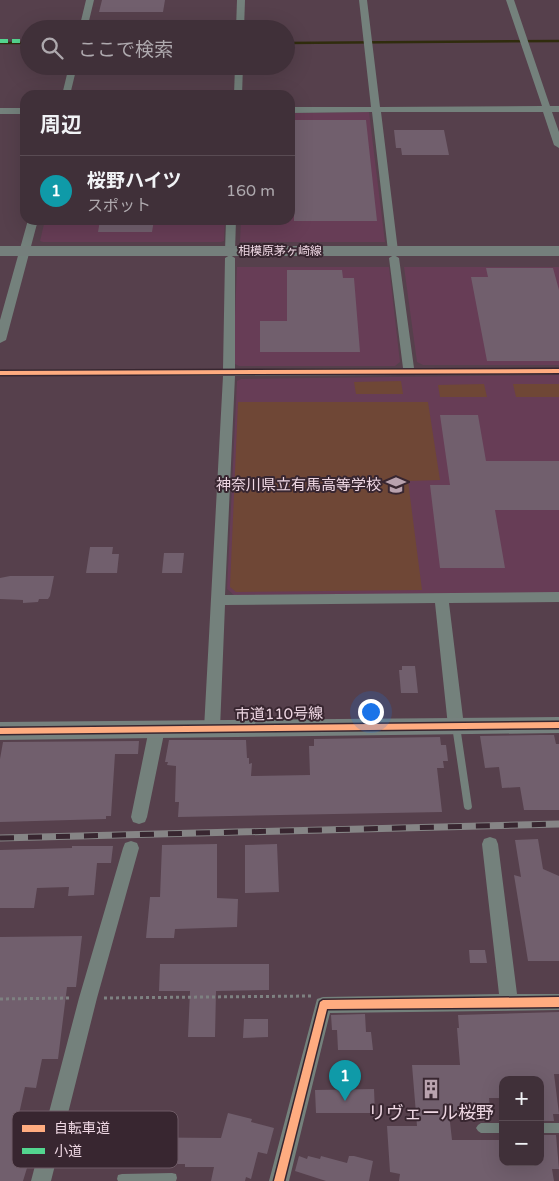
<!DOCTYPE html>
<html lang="ja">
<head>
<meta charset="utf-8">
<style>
	:root { --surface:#403039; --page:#4b3c44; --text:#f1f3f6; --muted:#aea9ae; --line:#594b53; --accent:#8abfa5 }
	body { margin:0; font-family:"Varela Round","Noto Sans JP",sans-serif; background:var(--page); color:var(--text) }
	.controls { position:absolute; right:15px; bottom:15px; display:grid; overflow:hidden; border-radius:10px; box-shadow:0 5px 20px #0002 }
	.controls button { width:45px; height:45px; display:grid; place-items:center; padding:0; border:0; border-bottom:1px solid var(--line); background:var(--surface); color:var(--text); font:25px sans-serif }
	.you { position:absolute; left:370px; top:711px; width:18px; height:18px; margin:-12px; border:4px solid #fff; border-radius:50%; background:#1a73e8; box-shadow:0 0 0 8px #1a73e833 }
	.badge { display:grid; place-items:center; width:32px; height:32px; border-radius:50%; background:var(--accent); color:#fff; font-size:16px; font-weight:700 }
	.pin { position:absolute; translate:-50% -41px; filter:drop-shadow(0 1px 2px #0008) }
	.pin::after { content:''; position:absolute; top:26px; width:18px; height:15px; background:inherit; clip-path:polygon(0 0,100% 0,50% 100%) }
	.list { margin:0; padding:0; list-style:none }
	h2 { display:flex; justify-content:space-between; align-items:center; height:65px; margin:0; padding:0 20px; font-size:21px }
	h2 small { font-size:16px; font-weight:400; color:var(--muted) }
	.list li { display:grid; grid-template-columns:32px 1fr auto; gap:15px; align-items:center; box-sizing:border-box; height:70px; padding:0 20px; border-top:1px solid var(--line) }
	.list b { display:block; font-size:19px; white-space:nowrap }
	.list p { margin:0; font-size:16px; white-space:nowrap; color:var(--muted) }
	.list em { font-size:16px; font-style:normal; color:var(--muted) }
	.icon { flex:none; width:28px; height:28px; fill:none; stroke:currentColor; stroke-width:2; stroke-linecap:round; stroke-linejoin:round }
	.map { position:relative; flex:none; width:559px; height:1181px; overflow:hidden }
	.search { position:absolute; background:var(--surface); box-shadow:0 5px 20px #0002; left:20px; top:20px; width:275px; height:55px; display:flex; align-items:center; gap:12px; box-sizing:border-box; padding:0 18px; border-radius:28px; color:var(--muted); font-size:19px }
	.panel { position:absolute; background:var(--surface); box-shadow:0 5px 20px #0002; left:20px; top:90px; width:275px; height:135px; border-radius:15px }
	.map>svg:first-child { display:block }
</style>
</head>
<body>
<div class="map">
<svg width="559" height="1181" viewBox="0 0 559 1181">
	<rect width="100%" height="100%" fill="#56404c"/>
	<path fill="#673d56" d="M369,112L385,242H240L241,220H290V113Z
		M45,220H225L224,241L221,242H43L40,241Z
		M237,267H389L400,362L395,366H239L233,363Z
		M404,267H559V365H423L417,362Z
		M559,375V593L234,595L227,589L237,381L241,379Z"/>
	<path fill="#6f4736" d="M401,381L403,394H356L354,382Z
		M484,384L487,397H440L438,385Z
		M513,384H559V397H516Z
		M238,402H428L440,480L408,481L422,590L236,592L230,587Z"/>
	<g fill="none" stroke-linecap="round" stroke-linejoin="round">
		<path stroke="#302c0d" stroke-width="2.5" d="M0,43H29
			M286,43L559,41"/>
	</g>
	<path fill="#715f6d" d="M102,0H165L163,12H99Z
		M290,120H366L377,221H294V212H290Z
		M394,130H444L449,155H402L401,148H396Z
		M100,220H154L152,232H98Z
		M486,268H553L559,290V361H487L471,277H488Z
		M287,270H342L343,278H354L360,352H260V321H287Z
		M440,415H478L486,461H559V510H495L505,568H440L430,485H450Z
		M90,547H113L112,554H119L117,573H86Z
		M164,553H184L182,573H162Z
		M10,576H54L50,596L48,599H39L38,602L23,603V600L0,599V578Z
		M402,666H415L418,693H401L399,670H402Z
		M541,735H554L556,744H559V810H524L520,787L502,788L499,767L485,768L480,736Z
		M440,737L441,745H446L448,761H443L444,768H437L442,812L178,817L179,802H175L176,766L167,765L168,762H165L169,740H246L247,758H249V764L252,763L251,776L310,775L309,746H314V739Z
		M139,741L138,754H115L111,816H106V819L0,822V759L3,742Z
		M538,839L543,869L559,876V961H528L514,875L521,877L515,840Z
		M217,844V898L238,899L237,927L175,929L174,938H146L150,897H160L162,845Z
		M277,844L279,892L245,893V845Z
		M72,846H113L111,863H97L94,895L68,896L69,887L37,888L34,908H0V850L72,848Z
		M82,936L76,987H67L58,1059H42L36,1088L25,1087L17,1123L29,1126L17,1166L27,1168L23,1181H0V937Z
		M469,950H485L487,963H470Z
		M160,964H269V990L216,991L215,1037H188L190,991H159Z
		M559,1012V1074H554L559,1114H553L554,1121H540V1080H503V1098H489L490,1107H484V1113H449L452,1140H503V1162H540V1135H556L559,1169H552L554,1181H399L400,1174L390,1172L387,1126H417L412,1065H460L457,1028H459L458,1015Z
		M365,1014L366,1032H371L373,1050H338L337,1030H332L331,1015Z
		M244,1019H268V1037L243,1038Z
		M374,1089L375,1113H316L315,1090Z
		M228,1113L252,1119L251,1122L274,1128L267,1154L258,1152L251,1179L246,1177L245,1181H211L214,1167H185V1164H120V1168H98L101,1137L221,1138Z
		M299,1156L307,1159L308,1156L320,1159L321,1156L347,1163L349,1156H354L373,1161L369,1181H326L295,1171Z"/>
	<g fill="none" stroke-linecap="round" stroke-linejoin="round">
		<path stroke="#7e8181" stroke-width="3" stroke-dasharray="3 3" stroke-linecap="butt" d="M104,998L311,996
			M0,999L71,998"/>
		<path fill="#74817c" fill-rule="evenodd" d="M456,723L459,724L460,726L472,807L471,809L468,810L465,809L464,807L452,726L453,724Z
			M481,1123H503V1133H481L478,1131L476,1128L478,1125Z
			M540,1123H559V1133H540Z
			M172,1173L176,1174L177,1178L176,1181H118L117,1179L118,1175L122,1174Z"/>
		<path fill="#74817c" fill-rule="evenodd" d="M86,0H94L87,29H79Z
			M237,0H245L244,29H236Z
			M359,0H367L380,107L542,106L506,0H514L550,106H559V112H552L559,132V148L554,145L543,112H381L398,251L393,254L388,251L372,112L290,113V107H371Z
			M69,66H77L70,95H62Z
			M235,66H243L242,95H234Z
			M0,108H25V114H0Z
			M28,220H38L6,340L0,343V320Z
			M226,220H236L235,251L230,254L225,251Z
			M230,255L235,258V369L403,368L389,258L394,255L399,258L414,368H559V374L235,376L225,595L559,592V602L449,603L464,726L461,730L456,732L451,730L448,726L435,603L225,605L220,729L217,733L212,735L207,733L204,729L223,376H0V370L223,369L225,258Z
			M157,723L162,725L165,729L147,817L145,822L139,824L133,822L131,817L149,729L152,725Z
			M490,837L496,839L498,844L517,994H559V1010L330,1013L289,1181H269L317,999L323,997L499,994L482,844L484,839Z
			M131,841L137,843L139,848L97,998L51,1181H31L79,998L123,848L125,843Z"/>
		<path fill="#76817e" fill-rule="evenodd" d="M559,717V733L0,740V722Z"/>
		<path fill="#757f7c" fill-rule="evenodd" d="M0,246H559V256H0Z"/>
		<defs>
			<path id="rail" d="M0,838L559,824"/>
		</defs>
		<use href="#rail" stroke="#868586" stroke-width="7"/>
		<use href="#rail" stroke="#382630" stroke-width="5" stroke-dasharray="14" stroke-linecap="butt"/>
		<path stroke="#53d58f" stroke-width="4" stroke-dasharray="8 4" stroke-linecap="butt" d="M0,41H29"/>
		<defs>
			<path id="cycleway" d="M559,369V373L0,375V371Z
				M559,722V728L0,734V728Z
				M559,997V1007L327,1009L284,1181H274L320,1002L323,1000Z"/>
		</defs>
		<use href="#cycleway" stroke="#382630" stroke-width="3"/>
		<use href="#cycleway" fill="#ffac80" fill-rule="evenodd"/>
	</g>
	<defs>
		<symbol id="school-bare" viewBox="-9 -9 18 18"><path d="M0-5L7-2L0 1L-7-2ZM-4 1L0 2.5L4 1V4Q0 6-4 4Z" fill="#b9a2ae" stroke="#382630" stroke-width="2.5" paint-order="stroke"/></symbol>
		<symbol id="building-bare" viewBox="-9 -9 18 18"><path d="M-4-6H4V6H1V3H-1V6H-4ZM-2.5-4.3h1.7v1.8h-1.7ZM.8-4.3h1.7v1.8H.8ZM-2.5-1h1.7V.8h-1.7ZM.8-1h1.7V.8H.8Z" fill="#b9a2ae" stroke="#382630" stroke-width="2.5" paint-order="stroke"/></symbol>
	</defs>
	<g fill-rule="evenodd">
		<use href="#school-bare" x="382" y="471" width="28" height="28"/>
		<use href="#building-bare" x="417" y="1075" width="28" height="28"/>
	</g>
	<g text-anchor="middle" stroke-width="4" stroke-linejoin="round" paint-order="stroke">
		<g font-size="12" fill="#eed7e3" stroke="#382630">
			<text x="280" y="255">相模原茅ヶ崎線</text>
		</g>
		<g font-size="15" fill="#eed7e3" stroke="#382630" text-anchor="end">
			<text x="381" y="490">神奈川県立有馬高等学校</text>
		</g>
		<g font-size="15" fill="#eed7e3" stroke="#382630">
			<text transform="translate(279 714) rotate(-1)" y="5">市道110号線</text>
		</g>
		<g font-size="18" fill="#eed7e3" stroke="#382630">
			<text x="431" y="1119">リヴェール桜野</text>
		</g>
	</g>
	<rect x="12" y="1111" width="166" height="57" rx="8" fill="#382630" stroke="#6f5b66" stroke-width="1"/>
	<rect x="22" y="1125" width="23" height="7" fill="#ffac80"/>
	<rect x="22" y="1148" width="23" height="6" fill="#53d58f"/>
	<g font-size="14" fill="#eed7e3">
		<text x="54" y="1133">自転車道</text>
		<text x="54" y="1156">小道</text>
	</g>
</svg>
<div class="controls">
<button>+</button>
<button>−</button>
</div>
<div class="you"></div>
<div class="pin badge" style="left:345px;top:1101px;background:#0f9aa8">1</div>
<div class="search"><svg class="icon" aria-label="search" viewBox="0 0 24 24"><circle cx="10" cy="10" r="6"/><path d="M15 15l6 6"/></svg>ここで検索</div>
<section class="panel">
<h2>周辺<small></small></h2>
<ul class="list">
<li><span class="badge" style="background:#0f9aa8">1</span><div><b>桜野ハイツ</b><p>スポット</p></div><em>160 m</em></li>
</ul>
</section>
</div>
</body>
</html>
